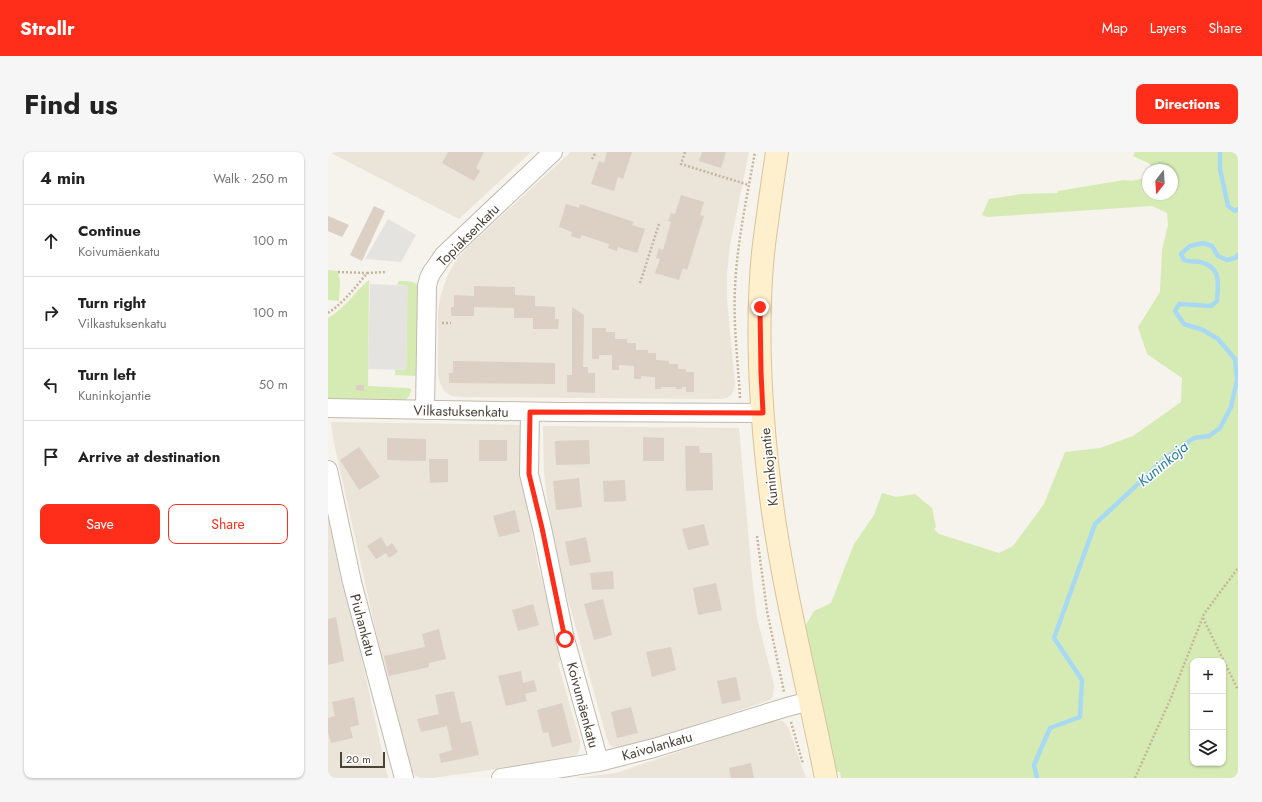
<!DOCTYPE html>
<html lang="en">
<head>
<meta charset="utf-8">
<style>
	:root { --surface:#fff; --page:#f6f6f6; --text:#222; --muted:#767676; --line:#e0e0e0; --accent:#ff2e1a }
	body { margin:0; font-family:Jost,sans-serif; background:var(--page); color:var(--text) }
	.controls { position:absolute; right:12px; bottom:12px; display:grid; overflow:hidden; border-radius:8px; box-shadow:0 1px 3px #0004 }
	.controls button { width:36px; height:36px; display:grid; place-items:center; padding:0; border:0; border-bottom:1px solid var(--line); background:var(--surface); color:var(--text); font:20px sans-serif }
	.compass { position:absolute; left:814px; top:12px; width:36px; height:36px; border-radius:50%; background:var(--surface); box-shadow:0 1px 3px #0004; rotate:197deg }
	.scale { position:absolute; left:12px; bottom:10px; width:45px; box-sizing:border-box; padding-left:4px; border:2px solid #4b4338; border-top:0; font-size:11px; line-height:14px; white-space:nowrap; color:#4b4338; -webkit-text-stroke:3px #fff; paint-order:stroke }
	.stop { position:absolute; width:12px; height:12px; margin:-9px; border:3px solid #ff2e1a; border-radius:50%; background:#fff }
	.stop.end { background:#ff2e1a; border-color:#fff; box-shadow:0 1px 4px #0008 }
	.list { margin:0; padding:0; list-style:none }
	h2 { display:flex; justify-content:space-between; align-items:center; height:52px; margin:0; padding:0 16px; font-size:17px }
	h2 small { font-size:13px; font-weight:400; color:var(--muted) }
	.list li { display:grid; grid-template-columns:26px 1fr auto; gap:12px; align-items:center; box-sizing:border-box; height:72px; padding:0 16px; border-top:1px solid var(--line) }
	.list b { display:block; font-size:15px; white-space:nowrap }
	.list p { margin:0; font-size:13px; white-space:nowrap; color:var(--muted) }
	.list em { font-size:13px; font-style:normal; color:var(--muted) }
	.actions { display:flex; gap:8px; padding:12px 16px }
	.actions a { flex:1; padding:9px 0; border:1px solid var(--accent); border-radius:8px; text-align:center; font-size:14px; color:var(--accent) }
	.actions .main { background:var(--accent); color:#fff }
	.icon { flex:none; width:22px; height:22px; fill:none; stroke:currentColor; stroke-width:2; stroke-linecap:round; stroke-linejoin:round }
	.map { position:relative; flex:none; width:910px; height:626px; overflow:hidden; border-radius:8px }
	header { display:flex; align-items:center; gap:24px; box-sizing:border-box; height:56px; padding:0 20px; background:var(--accent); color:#fff }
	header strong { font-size:19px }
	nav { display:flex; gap:22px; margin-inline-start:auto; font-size:14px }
	.intro { display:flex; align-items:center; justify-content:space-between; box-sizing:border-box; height:96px; padding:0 24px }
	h1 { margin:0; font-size:28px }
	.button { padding:10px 18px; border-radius:8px; background:var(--accent); color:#fff; font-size:14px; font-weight:700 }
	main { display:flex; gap:24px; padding:0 24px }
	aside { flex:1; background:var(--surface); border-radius:8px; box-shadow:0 1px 3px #0004 }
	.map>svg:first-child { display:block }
</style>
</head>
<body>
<header>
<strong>Strollr</strong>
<nav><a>Map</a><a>Layers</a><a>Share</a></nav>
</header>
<div class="intro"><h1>Find us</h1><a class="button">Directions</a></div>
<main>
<aside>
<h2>4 min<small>Walk · 250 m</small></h2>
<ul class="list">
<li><svg class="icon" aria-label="ahead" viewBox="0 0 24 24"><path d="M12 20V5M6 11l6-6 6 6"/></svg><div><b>Continue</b><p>Koivumäenkatu</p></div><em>100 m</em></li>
<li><svg class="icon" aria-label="right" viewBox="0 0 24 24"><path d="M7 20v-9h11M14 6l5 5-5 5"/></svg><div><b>Turn right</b><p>Vilkastuksenkatu</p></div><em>100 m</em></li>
<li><svg class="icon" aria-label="left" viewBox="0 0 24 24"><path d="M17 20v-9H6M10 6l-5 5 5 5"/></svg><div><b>Turn left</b><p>Kuninkojantie</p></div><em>50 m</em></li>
<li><svg class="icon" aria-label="arrive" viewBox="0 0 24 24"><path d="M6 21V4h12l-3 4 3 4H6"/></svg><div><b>Arrive at destination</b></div></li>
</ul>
<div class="actions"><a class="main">Save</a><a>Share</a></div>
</aside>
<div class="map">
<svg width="910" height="626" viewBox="0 0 910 626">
	<rect width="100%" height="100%" fill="#f6f2ec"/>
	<path fill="#eae4d9" d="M1,0H203L131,67Z
		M243,0H421L402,93L399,121V148L407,232L406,238L403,243L399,246L393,247L132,245L124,244L116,239L112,231L110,223V159L113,142L119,125L128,108L140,95Z
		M3,270L195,273L197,340L210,414L235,505L230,512L252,589V595L250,601L246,605L241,607L104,626H93L86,623L81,618L77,611L5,286Z
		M215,274L411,276L424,425L429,466L446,533L445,544L442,548L296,597H291L282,593L279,587L231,415L222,372L216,320Z
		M0,355L60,626H0Z
		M446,568L455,569L460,575L478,626H248L288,621Z"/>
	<path fill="#d5ebb3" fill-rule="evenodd" d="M807,0H910V626H513L512,620H508L476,476L486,459L503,451L526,392L546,363L554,341L568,345L587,342L604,356L608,375L606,377L611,382L671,401L685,394L716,352L737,300L772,296L805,284L853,250L854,226L819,202L810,175L832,140L834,98L840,73L839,61L824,54L659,65L654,63L661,47L693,42L730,41V39L796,28L804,29L820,25V42H844V18H825L822,12L805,4ZM865,509H895V611H865Z
		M0,118L10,119L12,130L11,149L0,148Z
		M41,128L40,234L80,236L83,237C83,244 79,247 73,250L0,248V166C18,156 26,140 41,128Z
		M71,129C79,129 86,128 91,135L88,224L67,223V218H78L79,134L69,133Z"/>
	<path fill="#e5e3e0" d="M60,67L88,83L73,110L37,107Z
		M42,132L80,134L78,218L40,217Z"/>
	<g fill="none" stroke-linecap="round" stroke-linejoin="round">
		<path stroke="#a7d9f4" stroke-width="4.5" d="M892,0V17L900,54L907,59L910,57
			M709,626L706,613L722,576L752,565L754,528L726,486L767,372L840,304L866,286L881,284L892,276L903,255L909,228L907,207L890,187L875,178L856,172L847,159L851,152L883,154L889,149C890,132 894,115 872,110C866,109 861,110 856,108L853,102L862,94L875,91L884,94L890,104L899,108L907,106L910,103"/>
	</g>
	<path fill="#dbd0c3" d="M120,0H156L148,16L152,19L146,29L114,11Z
		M279,0H304L295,27L290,25L286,39L263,32L271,9L276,11Z
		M374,0H398L393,16L371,9Z
		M353,43L376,50L372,63L376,64L359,118L355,116L351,128L327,121L332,107L328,106L331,96L335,98L343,70L340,69L343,61L347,62Z
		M238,52L251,56L252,52L306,70L304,73L317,77L309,101L290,95L289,99L280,96L281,92L254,83L252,87L243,84L244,80L231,75Z
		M46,54L57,59L34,109L22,103Z
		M0,64L21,73L14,85L0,79Z
		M146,134L187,135V143L207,144V154L227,155V167H231L230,177H205V166H186V156L146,155V164H123V155H126V143L146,144Z
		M244,155L256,163L255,215H260V221H267V241L239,240V223H244Z
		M264,176H278V180H287V187H299V191H308V198H320V201H328V208L341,209V212H350V217H358V220H366V240H358V235H354V237H348V235H333V237H327V225L313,224V227H306V214L291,213V218H284V203H271V207H264Z
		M125,209L227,211V232L121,231V221H125Z
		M28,233H36V239L28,238Z
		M315,285L336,286V309H315Z
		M59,286L98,287V309L59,308Z
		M151,288H179V309H151Z
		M261,288L262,312L228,313L227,289Z
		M357,294H371L372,301H384L385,338L358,339Z
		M31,295L52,325L31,338L12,308Z
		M101,307H120V330L102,331Z
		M251,326L254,355L228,358L225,329Z
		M297,328L298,349L276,350L275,329Z
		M187,358L192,380L171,385L165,364Z
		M376,372L381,393L360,398L354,377Z
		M53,385L59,395L64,391L70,400L61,406L58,401L48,407L39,394Z
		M258,385L263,410L242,414L237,390Z
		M285,419L286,437L264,438L262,421Z
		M388,431L394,458L370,463L365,436Z
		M275,447L284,483L266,488L256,452Z
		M205,452L211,473L190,479L184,458Z
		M8,465L16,509L0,513V467Z
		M111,477L118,507L101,511V515L61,524L56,504L97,495L94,482Z
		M343,495L348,518L324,525L318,500Z
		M193,519L195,531L206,528L209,539L197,542L199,549L178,554L170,524Z
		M408,525L413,548L394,552L389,529Z
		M126,539L133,571L143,569L151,603L113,611L111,602L124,598L119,574L93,580L89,567L111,562L107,543Z
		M26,545L31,573L22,575L25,586L3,591L0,580V566L7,564L4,550Z
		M234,551L244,590L224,595L220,580L215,581L209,558Z
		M303,555L310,581L289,586L283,560Z
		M423,611L426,626H403L401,616Z"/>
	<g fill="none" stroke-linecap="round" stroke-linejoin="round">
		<defs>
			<path id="minor" d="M0,256L231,260L435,261
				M97,258L99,134L101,126L104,120L116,103L225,0
				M202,260L201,322L214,376L237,487L271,610
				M0,318L24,430L76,626
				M173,626L271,610L326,596L459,555L482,549"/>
			<path id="secondary" d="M449,0C444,34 439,67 435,101C428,173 432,248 440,320C451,423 478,524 498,626"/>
		</defs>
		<use href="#minor" stroke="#c2baad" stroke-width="20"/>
		<use href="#secondary" stroke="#d7c49a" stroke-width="24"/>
		<path stroke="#c5b59e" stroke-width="2.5" stroke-dasharray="2 2" stroke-linecap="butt" d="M357,0L353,12L421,33
			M264,7L268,0
			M10,120L39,121
			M312,131L331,72
			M0,161C16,150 27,136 39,121L58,120
			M114,171H123
			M412,246C410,209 405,172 407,136C409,90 419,45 427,0
			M429,384L439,459L456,540
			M875,466L910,538
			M463,570L475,612
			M807,626L842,548L876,462L910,416"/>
		<use href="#minor" stroke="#fff" stroke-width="18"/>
		<use href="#secondary" stroke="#fff0cd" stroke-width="22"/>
	</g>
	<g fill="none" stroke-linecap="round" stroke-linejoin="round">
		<path stroke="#ff2e1a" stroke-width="5" d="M237,487L214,376L201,322L202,260L435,261L433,220L432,155"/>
	</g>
	<g text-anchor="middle" stroke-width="3" stroke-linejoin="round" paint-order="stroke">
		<g font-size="14" fill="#4b4338" stroke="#fff">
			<text transform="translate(140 83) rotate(-45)" y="5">Topiaksenkatu</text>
			<text transform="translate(133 259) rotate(1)" y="5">Vilkastuksenkatu</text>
			<text transform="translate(441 315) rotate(-96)" y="5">Kuninkojantie</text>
			<text transform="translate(35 473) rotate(75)" y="5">Piuhankatu</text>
			<text transform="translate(255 553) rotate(75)" y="5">Koivumäenkatu</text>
			<text transform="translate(329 594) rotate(-16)" y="5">Kaivolankatu</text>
		</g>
		<g font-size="15" font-style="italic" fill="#297cac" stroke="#fff">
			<text transform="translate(835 312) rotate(-40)" y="5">Kuninkoja</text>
		</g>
	</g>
</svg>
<div class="controls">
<button>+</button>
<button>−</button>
<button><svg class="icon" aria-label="layers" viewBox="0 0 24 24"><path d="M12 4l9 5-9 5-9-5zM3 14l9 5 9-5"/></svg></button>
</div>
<svg class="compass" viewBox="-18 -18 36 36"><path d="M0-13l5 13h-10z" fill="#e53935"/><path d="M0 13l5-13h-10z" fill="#767676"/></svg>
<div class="scale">20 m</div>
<div class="stop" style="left:237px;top:487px"></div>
<div class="stop end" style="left:432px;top:155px"></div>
</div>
</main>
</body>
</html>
